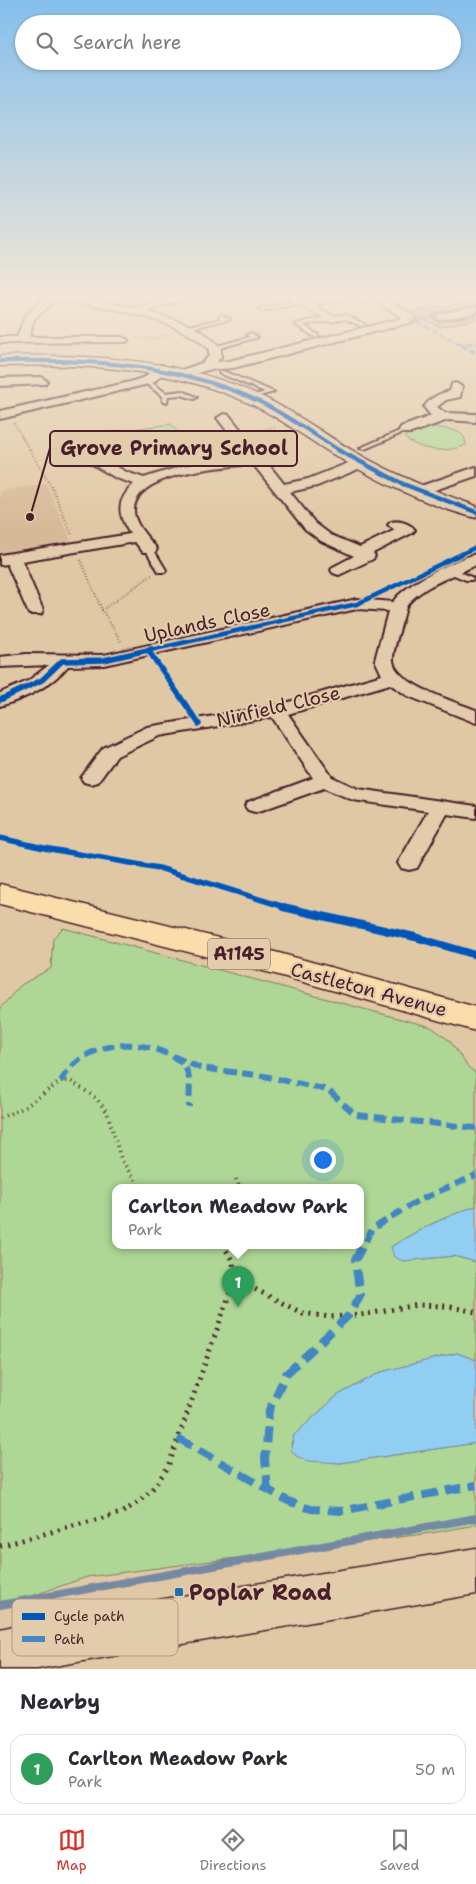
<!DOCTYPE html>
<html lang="en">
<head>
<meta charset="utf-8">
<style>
	:root { --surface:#fff; --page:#f2f2f3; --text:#2b2b33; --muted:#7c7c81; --line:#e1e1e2; --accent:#d93025 }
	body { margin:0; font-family:"Shantell Sans",sans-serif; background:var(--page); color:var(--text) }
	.you { position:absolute; left:322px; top:1159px; width:18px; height:18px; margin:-12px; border:4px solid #fff; border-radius:50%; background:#1a73e8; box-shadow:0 0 0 8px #1a73e833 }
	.badge { display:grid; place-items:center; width:32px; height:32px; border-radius:50%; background:var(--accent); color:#fff; font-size:16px; font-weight:700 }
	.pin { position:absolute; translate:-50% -41px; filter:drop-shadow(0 1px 2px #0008) }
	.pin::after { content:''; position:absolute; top:26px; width:18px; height:15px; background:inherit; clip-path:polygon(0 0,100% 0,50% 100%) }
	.popup { position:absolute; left:112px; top:1184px; width:252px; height:65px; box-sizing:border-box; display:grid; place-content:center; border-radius:10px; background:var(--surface); filter:drop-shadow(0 1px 4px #0005); font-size:16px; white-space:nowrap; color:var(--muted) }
	.popup b { font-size:19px; color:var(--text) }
	.popup::after { content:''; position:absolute; left:50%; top:100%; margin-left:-10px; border:10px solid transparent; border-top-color:var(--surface) }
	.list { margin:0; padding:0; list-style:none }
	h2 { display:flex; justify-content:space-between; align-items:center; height:65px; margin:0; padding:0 20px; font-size:21px }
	h2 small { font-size:16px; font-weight:400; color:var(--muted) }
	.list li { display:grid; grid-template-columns:32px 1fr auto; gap:15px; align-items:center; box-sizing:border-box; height:70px; margin:0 10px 10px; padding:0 10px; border:1px solid var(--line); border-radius:15px }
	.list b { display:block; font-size:19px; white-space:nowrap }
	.list p { margin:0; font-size:16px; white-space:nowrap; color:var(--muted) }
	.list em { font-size:16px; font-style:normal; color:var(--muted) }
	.icon { flex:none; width:28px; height:28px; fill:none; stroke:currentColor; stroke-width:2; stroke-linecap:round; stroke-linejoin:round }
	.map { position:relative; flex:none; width:476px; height:1669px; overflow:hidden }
	.search { position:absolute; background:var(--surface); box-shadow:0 1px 4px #0004; left:15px; right:15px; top:15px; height:55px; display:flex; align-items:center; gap:12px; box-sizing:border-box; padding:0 18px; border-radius:28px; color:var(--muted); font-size:19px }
	.sheet { height:145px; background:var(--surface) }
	nav { display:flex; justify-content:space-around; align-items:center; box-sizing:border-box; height:70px; border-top:1px solid var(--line); background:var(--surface); font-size:14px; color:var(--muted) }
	nav a { display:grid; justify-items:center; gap:2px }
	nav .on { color:var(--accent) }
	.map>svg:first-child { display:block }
</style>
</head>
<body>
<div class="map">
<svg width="476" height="1669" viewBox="0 0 476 1669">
	<rect width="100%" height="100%" fill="#e1c8a4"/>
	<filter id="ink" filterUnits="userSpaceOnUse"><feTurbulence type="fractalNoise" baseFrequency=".02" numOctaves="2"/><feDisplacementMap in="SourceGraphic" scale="10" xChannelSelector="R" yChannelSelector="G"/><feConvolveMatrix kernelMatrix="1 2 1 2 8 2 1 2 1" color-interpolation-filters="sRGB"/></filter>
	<g filter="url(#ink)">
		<path fill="#d6b997" d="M46,484L72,543L0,555V491Z"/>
		<path fill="#aed795" stroke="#7c7b60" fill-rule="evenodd" d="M171,424L184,440L180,441L184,449L151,453L140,447L114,452L101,433Z
			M434,427C448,430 465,428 466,445C447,453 420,452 404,437L420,428Z
			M63,928L431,1027L449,1040L469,1068L476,1073V1206C447,1216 416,1230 391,1247L403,1261L454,1256L476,1262V1360L457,1353L381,1372L338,1395L294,1435C290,1444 290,1449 296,1456L340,1463L476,1443V1525L431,1533L87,1577L0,1607V1008L21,985L51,968L53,938ZM116,1188H360V1246H116Z"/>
		<path fill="#91cff2" stroke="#7589a2" d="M476,1206V1262L454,1256L403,1261L394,1257L391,1247C417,1230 447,1216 476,1206Z
			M457,1353L476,1360V1443L340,1463L308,1461L296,1456L291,1450L294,1435L338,1395L381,1372Z"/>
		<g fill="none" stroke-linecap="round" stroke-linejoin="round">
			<path stroke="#7589a2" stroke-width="8" d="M0,1605L476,1518"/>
		</g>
		<path fill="#c5a17f" stroke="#4a1f2b" d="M476,299V305L439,312L431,316L439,322L476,315V319L440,327L415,316L412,312L440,306L443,308Z"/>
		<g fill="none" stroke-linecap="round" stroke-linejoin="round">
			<defs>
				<path id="lane" d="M350,295H358L369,302L364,303L354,298L305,307L302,305Z
					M299,300L301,303L262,311L259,309Z
					M222,315L230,319L184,330L181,328L221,319L219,317Z
					M346,315L366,325L361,326L345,319L303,325L318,335V337L316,338L295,324L331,316Z
					M250,333L258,337L213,350L210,348L250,337L247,335Z
					M219,371H223L274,392L248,399V397L265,392L219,373Z
					M144,380H148L166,393L182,391L197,397L194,399L182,395L168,396L167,402H163L162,396L144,382Z
					M404,429L409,430L365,449L360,448Z
					M146,547H152L166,570L165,572H159L145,549Z
					M449,569H455L473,578L472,580H466L449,573Z"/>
				<path id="street" d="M37,295H70L135,308L177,295H196L146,311C173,319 204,326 221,349V357L217,362L229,361L403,318L366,295H379L413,315L415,320L413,322L233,368L207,370L183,378L179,377L177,374L179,371L202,363L209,356V350C182,318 97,305 56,300L34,319L29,337H122L128,340L126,342L0,343V337H17L25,316L45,298Z
					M281,295H295L339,319L333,322L329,321Z
					M476,307V313L439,320L433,317L439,314Z
					M162,365L168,369L153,383L0,419V411L130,382L145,377L158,366Z
					M41,377L47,381L45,384L0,386V378Z
					M456,383L462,387L460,397L446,400L437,407L445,413L476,414V422L448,420L411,433H401L399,430L401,427L431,416L424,407C431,397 438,394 450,391L452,384Z
					M224,414L229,415L261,455L264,456L265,460L284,484L308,479L356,460H366L368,463L366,466L317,486L290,492L315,523L331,535L360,547L395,530L388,525L391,522C399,520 410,523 415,530L412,533L373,553L375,556L373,559L339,575L333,573L331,570L333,567L354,556L321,541L305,529L253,464C225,467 137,471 134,509C133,524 149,538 157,549L155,552H143L135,542L22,561L43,610L41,614H29L7,564L0,565V555L130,534C117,514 116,501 134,484L116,478L87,461L85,458L87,455H97L126,472L144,478L182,466L247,456L217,418Z
					M476,467V476L420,495L415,494L413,491L415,488Z
					M476,554V565C456,575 418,587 406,607C404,617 392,651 393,660C394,684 456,702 476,710V723L408,696L390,684L288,714L332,777L358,789L476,806V818L447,814L417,868L409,870L401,868L398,863L428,811L353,800L324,788L262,810L255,812L248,810L245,806L248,802L313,778L272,717L159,736L117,756L98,782L91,784L84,782L81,778L103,748L147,727L275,706L382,675L375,660L388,611L357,609L104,665L68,666C51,686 25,699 0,706V693L28,681L49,665L0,667V657L26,654L104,655L357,599L393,602C403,585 456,559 476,554Z"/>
				<path id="secondary" d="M0,356C90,354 185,358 267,399C298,414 325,435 355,452C393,474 434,491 476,506V518C425,505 375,480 331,453C305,437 280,418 253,405C173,367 87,364 0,366Z
					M476,1548V1594L37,1669H0V1629L54,1617Z"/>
				<path id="primary" d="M0,884L275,952L476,1007V1031L275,974L0,904Z"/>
			</defs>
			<use href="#lane" stroke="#4a1f2b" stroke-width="4"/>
			<use href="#street" stroke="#4a1f2b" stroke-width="4"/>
			<use href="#secondary" stroke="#4a1f2b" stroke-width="3"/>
			<use href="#primary" stroke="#4a1f2b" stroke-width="3"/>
			<path stroke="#4a1f2b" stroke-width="2" stroke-dasharray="0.5 2" stroke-linecap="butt" d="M410,303L476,297
				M136,338L154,339L169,334
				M14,423L30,451
				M252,432L275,427
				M188,451L182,440L221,436"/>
			<path stroke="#4a1f2b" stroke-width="2.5" stroke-dasharray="0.5 2.5" stroke-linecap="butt" d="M30,450L52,488L72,535
				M188,450L192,457
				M81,560L102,610L122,643
				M102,610L152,575"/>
			<path stroke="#4a1f2b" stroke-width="4" stroke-dasharray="1 4.5" stroke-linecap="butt" d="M0,1118L25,1107L61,1081H71L96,1098L107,1112L121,1159L140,1188
				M236,1179L240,1188"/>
			<path stroke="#4a1f2b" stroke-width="5" stroke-dasharray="2 5.5" stroke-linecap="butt" d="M235,1279L302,1313L329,1317L361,1315L418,1305L446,1306L476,1312
				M0,1546L121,1513L140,1501L154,1487L168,1467L235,1279L233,1262L224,1246"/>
			<use href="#lane" fill="#e2ccab" fill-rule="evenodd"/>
			<use href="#street" fill="#e2ccab" fill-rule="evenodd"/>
			<use href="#secondary" fill="#e2ccab" fill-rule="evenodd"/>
			<use href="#primary" fill="#f9ddab" fill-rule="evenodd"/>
			<path stroke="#4286c2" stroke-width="3" stroke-dasharray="5.5 3" stroke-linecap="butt" d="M409,320L416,321L476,353
				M416,321L439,317
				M458,344L476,343"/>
			<path stroke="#4286c2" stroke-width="6" stroke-dasharray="12 6" stroke-linecap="butt" d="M173,1056L200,1068L264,1076L328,1090L356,1115L476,1128
				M61,1081C82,1045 128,1036 165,1053C173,1056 182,1061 186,1069C192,1080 189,1095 189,1107
				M366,1241L372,1229L417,1201L476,1175"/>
			<path stroke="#4286c2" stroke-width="8" stroke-dasharray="16 8" stroke-linecap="butt" d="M178,1438L288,1501L311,1509L341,1511L476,1485
				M268,1491L265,1459L269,1410L286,1374L348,1316L360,1296L355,1260L366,1240"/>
			<defs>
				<path id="cycleway-far3" d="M0,361C89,359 177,363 258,401C287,415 313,434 340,451"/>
				<path id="cycleway-far2" d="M338,450L403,484L476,512
					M146,651L357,604L476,547"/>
				<path id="cycleway-far1" d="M148,650L199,724
					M0,700L42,680L62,661L104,660L152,649
					M0,838L44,848L159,868L288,908"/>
				<path id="cycleway" d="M283,907L415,937L476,955"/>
			</defs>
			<use href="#cycleway-far3" stroke="#e2ccab" stroke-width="5.5"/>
			<use href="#cycleway-far2" stroke="#e2ccab" stroke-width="7"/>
			<use href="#cycleway-far1" stroke="#e2ccab" stroke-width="9"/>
			<use href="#cycleway" stroke="#e2ccab" stroke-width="11"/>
			<use href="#cycleway-far3" stroke="#0057b8" stroke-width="4"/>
			<use href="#cycleway-far2" stroke="#0057b8" stroke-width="4.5"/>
			<use href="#cycleway-far1" stroke="#0057b8" stroke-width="5.5"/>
			<use href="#cycleway" stroke="#0057b8" stroke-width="8"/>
		</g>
	</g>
	<linearGradient id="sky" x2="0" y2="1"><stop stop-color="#85bfec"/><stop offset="0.56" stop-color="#f2e6d6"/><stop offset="1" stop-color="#f2e6d6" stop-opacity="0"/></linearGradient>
	<rect width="476" height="529" fill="url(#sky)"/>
	<rect fill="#1f6fb2" stroke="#e2ccab" stroke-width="2" x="174" y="1587" width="10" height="10" rx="2.5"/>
	<g text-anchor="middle" stroke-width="4.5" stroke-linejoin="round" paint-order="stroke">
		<rect fill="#e2ccab" stroke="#785351" stroke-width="1" x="208" y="938.5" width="62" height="31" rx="4"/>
		<g font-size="18" font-weight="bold" fill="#4a1f2b">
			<text x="239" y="960">A1145</text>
		</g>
		<g font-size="19" fill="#4a1f2b" stroke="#e2ccab">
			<text transform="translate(207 622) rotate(-12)" y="7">Uplands Close</text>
			<text transform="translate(278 706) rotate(-13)" y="7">Ninfield Close</text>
			<text transform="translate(369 989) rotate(15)" y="7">Castleton Avenue</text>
		</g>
		<g font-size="22" font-weight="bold" fill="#4a1f2b" stroke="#e2ccab" text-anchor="start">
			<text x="189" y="1600">Poplar Road</text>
		</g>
	</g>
	<rect x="12" y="1599" width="166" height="57" rx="8" fill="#e2ccab" stroke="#b49885" stroke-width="1"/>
	<rect x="22" y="1613" width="23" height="7" fill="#0057b8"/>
	<rect x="22" y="1636" width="23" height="6" fill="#4286c2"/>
	<g font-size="14" fill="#4a1f2b">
		<text x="54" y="1621">Cycle path</text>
		<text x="54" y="1644">Path</text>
	</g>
	<path fill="none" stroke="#4a1f2b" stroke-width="2" d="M30 517L50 448"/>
	<circle fill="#4a1f2b" stroke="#e2ccab" stroke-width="2" cx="30" cy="517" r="5"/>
	<rect fill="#e2ccab" stroke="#4a1f2b" stroke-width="2" x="50" y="431" width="247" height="35" rx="5"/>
	<g font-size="20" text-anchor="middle" font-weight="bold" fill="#4a1f2b">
		<text x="174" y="455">Grove Primary School</text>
	</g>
</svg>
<div class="you"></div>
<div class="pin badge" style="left:238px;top:1307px;background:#2e9e5b">1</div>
<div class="popup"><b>Carlton Meadow Park</b>Park</div>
<div class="search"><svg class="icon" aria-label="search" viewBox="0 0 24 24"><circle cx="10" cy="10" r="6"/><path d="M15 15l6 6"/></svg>Search here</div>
</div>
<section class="sheet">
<h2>Nearby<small></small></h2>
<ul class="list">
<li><span class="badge" style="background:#2e9e5b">1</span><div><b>Carlton Meadow Park</b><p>Park</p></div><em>50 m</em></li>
</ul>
</section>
<nav>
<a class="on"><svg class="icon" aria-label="map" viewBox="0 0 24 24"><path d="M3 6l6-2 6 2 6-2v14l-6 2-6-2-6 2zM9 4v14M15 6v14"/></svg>Map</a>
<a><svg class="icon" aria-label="directions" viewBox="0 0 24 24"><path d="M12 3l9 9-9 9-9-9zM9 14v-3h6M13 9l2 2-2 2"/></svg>Directions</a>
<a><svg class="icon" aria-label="saved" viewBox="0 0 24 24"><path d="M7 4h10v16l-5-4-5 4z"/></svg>Saved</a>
</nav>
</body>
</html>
